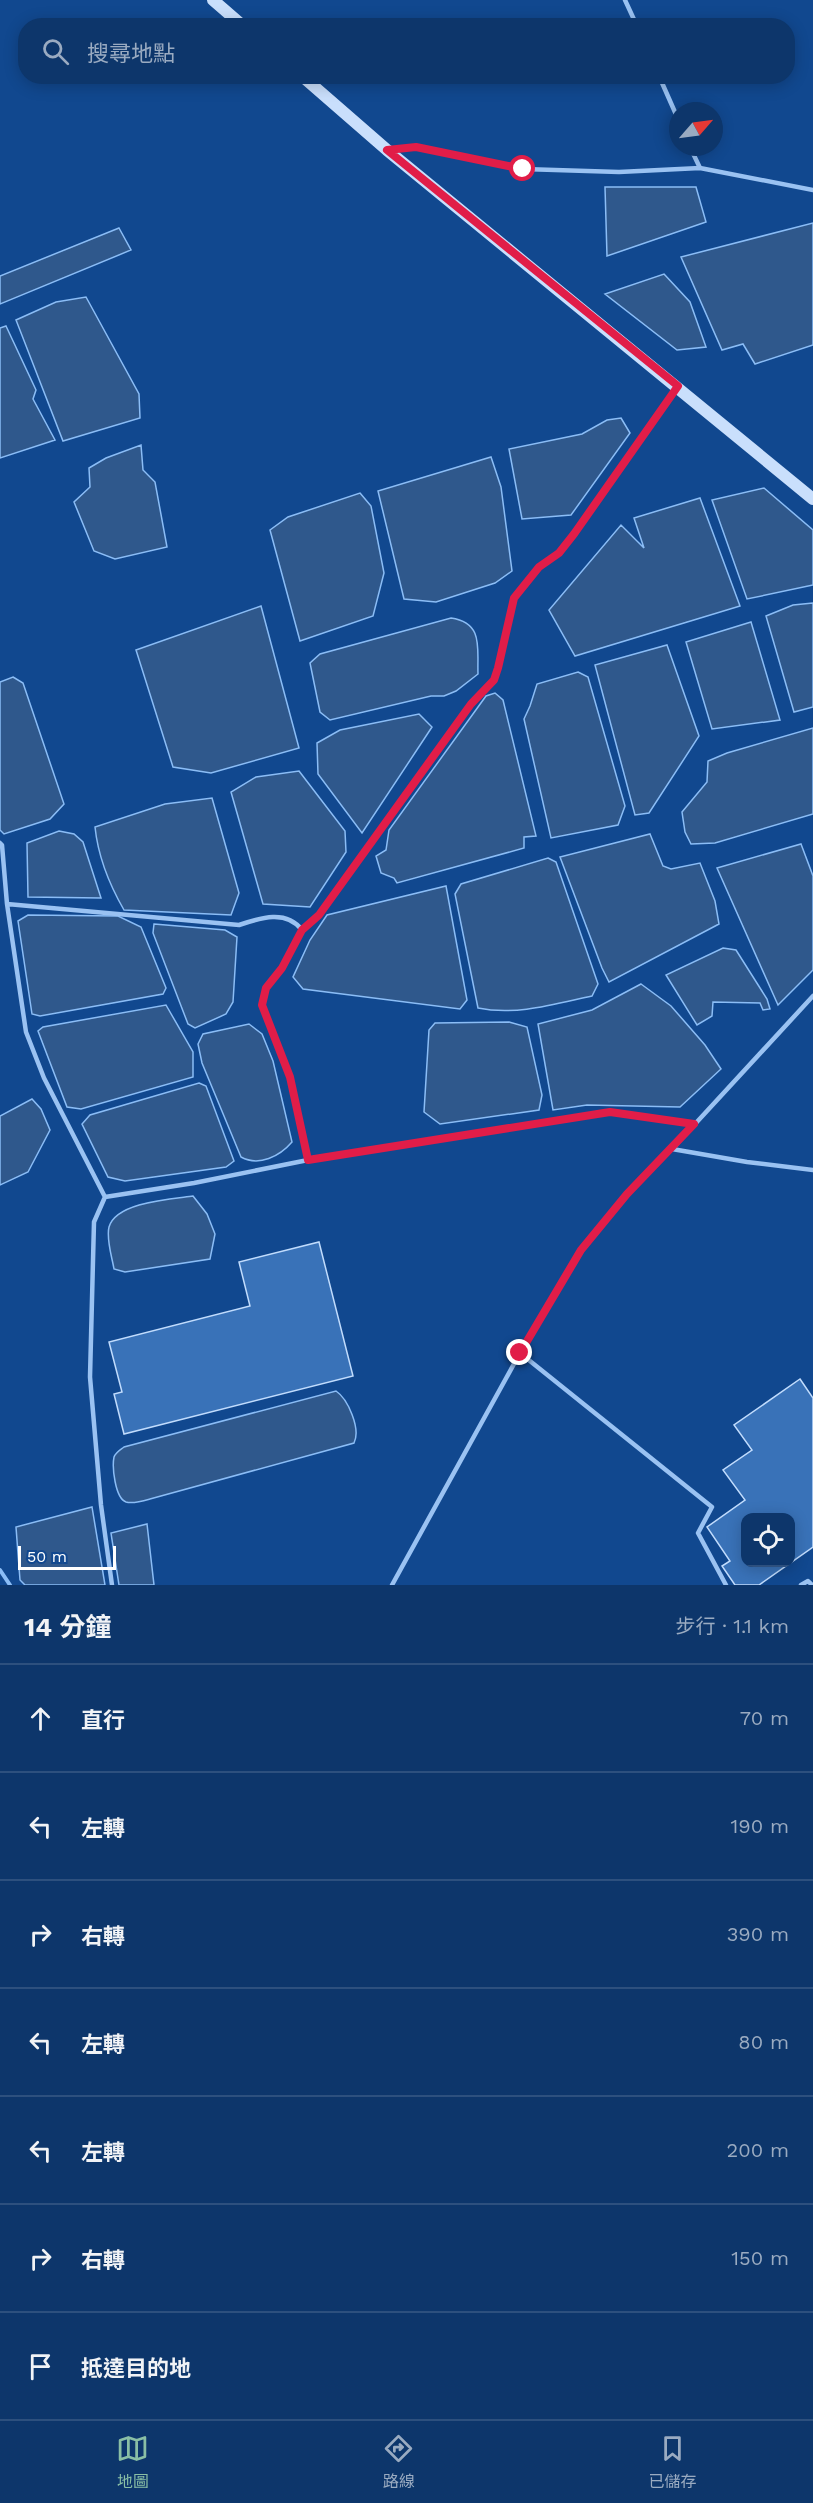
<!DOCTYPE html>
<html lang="zh-TW">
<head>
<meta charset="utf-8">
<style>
	:root { --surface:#0d366b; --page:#1b4173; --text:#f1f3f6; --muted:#9aabc1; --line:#2d507e; --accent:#8abfa5 }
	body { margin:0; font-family:"Work Sans","Noto Sans TC",sans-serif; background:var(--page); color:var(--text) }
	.controls { position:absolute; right:18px; bottom:18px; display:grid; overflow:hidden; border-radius:12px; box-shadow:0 3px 15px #0003 }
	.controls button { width:54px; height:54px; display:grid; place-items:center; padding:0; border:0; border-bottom:2px solid var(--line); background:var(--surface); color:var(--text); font:30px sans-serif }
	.compass { position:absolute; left:669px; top:102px; width:54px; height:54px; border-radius:50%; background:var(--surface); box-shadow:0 3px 15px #0003; rotate:62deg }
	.scale { position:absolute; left:18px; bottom:15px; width:98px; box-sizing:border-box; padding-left:6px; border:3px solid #fff; border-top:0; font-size:16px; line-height:21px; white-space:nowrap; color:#fff; -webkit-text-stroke:4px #11488f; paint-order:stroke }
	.stop { position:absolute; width:18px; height:18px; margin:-14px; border:4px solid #e11d48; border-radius:50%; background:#fff }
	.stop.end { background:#e11d48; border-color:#fff; box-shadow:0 2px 6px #0008 }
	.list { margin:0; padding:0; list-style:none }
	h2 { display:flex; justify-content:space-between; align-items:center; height:78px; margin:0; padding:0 24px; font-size:26px }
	h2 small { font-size:20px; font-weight:400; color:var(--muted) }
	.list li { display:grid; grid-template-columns:39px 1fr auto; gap:18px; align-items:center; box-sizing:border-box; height:108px; padding:0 24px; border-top:2px solid var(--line) }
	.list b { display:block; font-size:22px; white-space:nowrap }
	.list em { font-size:20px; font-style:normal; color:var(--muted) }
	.icon { flex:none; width:33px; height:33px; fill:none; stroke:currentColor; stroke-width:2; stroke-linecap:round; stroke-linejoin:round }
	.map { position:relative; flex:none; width:813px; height:1585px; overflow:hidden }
	.search { position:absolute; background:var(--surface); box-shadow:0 3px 15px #0003; left:18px; right:18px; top:18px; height:66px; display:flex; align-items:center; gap:15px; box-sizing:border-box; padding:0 21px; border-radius:24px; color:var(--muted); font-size:22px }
	.sheet { height:834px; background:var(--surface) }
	nav { display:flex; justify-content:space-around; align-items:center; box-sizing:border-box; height:84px; border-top:2px solid var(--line); background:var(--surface); font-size:16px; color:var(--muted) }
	nav a { display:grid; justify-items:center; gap:3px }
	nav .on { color:var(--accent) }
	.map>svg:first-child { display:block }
</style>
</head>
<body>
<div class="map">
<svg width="813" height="1585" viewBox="0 0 813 1585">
	<rect width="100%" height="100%" fill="#11488f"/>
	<path fill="#2f588c" stroke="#8bbdf6" stroke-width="1.5" d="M605,187H696L706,222L607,256Z
		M813,223V345L755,364L743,344L722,350L681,257Z
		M119,228L131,250L0,304V276Z
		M664,274L690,302L706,347L677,350L605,294Z
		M86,297L139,394L140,418L63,441L16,320L56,302Z
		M6,326L36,390L33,399L55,440L0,458V328Z
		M621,418L630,433L571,515L522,519L509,449L582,434L607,420Z
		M141,445L143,470L155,482L167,547L115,559L94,551L74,502L90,487L89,468L106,458Z
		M491,457L501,487L512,571L495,583L436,602L404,599L378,491Z
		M764,488L813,530V585L747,599L712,500Z
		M360,493L371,506L384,573L373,616L300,641L270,530L288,517Z
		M700,498L740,606L575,656L549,610L621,525L644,548L634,518Z
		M813,603V707L794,712L766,616L793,605Z
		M261,606L299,748L211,773L173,767L136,650Z
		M451,618C484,623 477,648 478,674L456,691L444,696H431L330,720L320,712L310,663L320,654Z
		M751,622L780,720L712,729L686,642Z
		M667,645L699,736L649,813L635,815L595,665Z
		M578,672L588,677L625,806L618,825L551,838L524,719L530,706L537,684Z
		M13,677L23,683L64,804L50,819L4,834L0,830V682Z
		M495,693L503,700L536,836L524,837V848L397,883L394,878L381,873L376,856L386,850L389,830L486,696Z
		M419,714L432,727L362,833L318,774L317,743L340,730Z
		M813,728V814L715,843L691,844L685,832L682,812L707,782L708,761L727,753Z
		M299,771L345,831L346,852L310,907L263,904L231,792L256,777Z
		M212,798L239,893L231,915L124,910C109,884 98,856 95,827L165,804Z
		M59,831L74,834L83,842L101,898L28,897L27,843Z
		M650,834L663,866L671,869L700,863L715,901L719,924L609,982L602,968L560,857Z
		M801,844L813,876V970L778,1005L717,868Z
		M548,858L556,862L598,984L592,996C555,1004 516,1016 478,1008L455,894L461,884Z
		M446,886L467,1000L460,1009L303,989L293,977L310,940L327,915Z
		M28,915L118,916L141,927L166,988L163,994L40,1016L32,1014L18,921Z
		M154,924L225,930L237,937L233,1002L226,1014L195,1028L188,1024L153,933Z
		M723,948L736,950L767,999L770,1009L763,1010L760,1003L713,1002L712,1016L697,1025L666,975Z
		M641,984L671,1006L705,1045L721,1069L680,1107L587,1105L553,1110L538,1024L592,1010Z
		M166,1005L193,1052V1077L81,1109L67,1107L38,1031L43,1027Z
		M509,1022L527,1027L542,1095L539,1110L440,1124L424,1112L429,1030L435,1023Z
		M249,1024L262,1034L273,1061L292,1142C280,1156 259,1167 241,1157L202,1063L198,1044L203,1034Z
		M199,1083L206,1086L234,1161L226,1167L125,1181L108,1177L82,1124L90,1115Z
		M32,1099L41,1109L50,1130L28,1172L0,1185V1116Z
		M193,1196L207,1214L215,1234L210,1259L125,1272L114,1269C112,1257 106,1239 109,1227C116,1202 171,1199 193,1196Z
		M336,1391C348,1399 361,1429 354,1443L150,1499C143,1501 133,1504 126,1502C115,1498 112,1467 114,1457C116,1452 120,1450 124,1447Z
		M92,1507L105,1585H25L20,1580L16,1527Z
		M147,1524L154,1585H119L111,1533Z"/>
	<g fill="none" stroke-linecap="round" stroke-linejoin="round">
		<path stroke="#8bbdf6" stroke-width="4" d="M0,1570L10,1585"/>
	</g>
	<path fill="#3972b8" stroke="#c1dcfd" stroke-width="1.5" fill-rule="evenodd" d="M319,1242L353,1376L124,1434L114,1394L122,1392L109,1342L250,1306L239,1262Z
		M800,1379L813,1398V1547L759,1585H735L722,1566L730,1561L707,1527L745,1500L723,1470L752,1450L734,1425ZM746,1518H790V1563H746Z"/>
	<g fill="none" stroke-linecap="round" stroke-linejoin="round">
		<path stroke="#9ac2f2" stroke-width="4.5" d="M625,0L637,26
			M659,76L678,119
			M690,147L700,168
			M392,150L416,147L523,169L619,172L700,168L813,190
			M0,843L2,845L7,904L26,1032L44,1078L105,1197L94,1222L90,1377L101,1505L112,1585
			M7,904L239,925C260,918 286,909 302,930L282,968L265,988L262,1005L290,1077L308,1160
			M302,930L319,915L471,704L494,680L498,668L514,598L539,567L559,553L574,534L676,389
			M672,1149L813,996
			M105,1197L194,1183L308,1160L610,1112L694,1124
			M520,1353L712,1507L698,1533L726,1585
			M392,1585L520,1353L581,1250L627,1194L672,1149L747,1162L813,1170
			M801,1585L808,1581L812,1585"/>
		<path stroke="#c9dffc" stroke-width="12" d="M213,0L243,26
			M302,76L387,150L813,499"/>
	</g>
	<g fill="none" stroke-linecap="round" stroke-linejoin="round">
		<path stroke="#e11d48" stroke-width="8" d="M520,1353L581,1250L627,1194L694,1124L610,1112L308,1160L290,1077L262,1005L266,988L282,968L302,930L319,915L471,704L494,680L498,668L514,598L539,567L559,553L574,534L678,386L387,150L416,147L523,169"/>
	</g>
</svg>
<div class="controls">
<button><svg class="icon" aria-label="locate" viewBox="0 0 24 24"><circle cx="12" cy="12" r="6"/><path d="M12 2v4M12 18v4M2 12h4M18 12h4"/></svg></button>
</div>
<svg class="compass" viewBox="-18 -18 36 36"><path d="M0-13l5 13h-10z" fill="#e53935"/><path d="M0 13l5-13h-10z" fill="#9aabc1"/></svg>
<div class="scale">50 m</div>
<div class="stop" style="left:523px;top:169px"></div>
<div class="stop end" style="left:520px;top:1353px"></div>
<div class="search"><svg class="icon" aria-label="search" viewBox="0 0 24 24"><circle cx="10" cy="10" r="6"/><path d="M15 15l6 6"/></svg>搜尋地點</div>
</div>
<section class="sheet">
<h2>14 分鐘<small>步行 · 1.1 km</small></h2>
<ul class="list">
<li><svg class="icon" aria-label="ahead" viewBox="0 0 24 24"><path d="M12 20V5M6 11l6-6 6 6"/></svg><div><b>直行</b></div><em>70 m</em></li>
<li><svg class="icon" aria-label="left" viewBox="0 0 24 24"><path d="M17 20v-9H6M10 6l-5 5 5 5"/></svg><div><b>左轉</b></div><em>190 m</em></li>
<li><svg class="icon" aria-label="right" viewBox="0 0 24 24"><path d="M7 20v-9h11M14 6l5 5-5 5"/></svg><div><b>右轉</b></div><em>390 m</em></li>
<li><svg class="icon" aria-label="left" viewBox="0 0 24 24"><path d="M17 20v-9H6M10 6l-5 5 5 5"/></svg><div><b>左轉</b></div><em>80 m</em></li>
<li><svg class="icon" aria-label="left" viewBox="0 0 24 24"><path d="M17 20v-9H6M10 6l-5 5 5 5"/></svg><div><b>左轉</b></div><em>200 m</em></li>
<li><svg class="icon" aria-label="right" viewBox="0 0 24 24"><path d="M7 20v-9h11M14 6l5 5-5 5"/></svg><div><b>右轉</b></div><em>150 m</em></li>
<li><svg class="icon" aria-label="arrive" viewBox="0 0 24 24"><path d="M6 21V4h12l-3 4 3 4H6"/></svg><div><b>抵達目的地</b></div></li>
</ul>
</section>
<nav>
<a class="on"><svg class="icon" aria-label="map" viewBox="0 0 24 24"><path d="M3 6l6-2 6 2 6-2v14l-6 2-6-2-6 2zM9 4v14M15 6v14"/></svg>地圖</a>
<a><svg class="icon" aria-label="directions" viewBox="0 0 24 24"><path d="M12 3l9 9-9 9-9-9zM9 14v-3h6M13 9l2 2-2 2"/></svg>路線</a>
<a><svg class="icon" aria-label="saved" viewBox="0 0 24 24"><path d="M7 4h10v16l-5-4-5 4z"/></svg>已儲存</a>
</nav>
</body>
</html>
